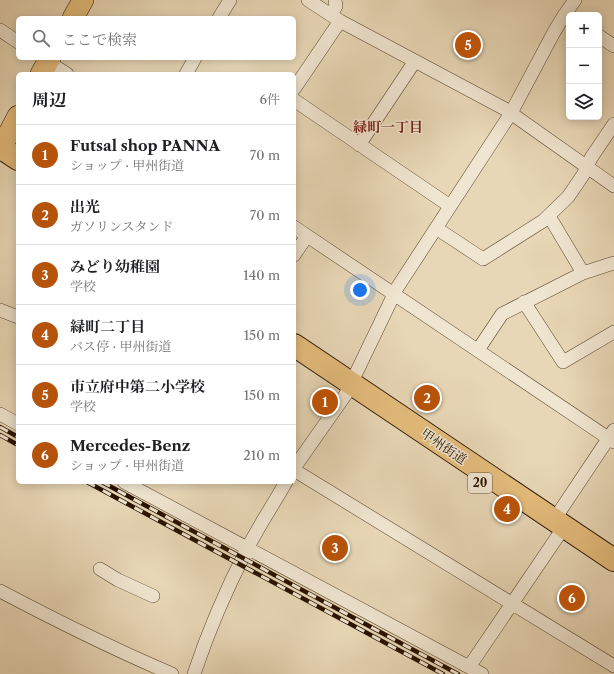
<!DOCTYPE html>
<html lang="ja">
<head>
<meta charset="utf-8">
<style>
	:root { --surface:#fff; --page:#f2f2f2; --text:#202124; --muted:#757577; --line:#e0e0e0; --accent:#b45309 }
	body { margin:0; font-family:"Libre Caslon Text","Noto Serif JP",serif; background:var(--page); color:var(--text) }
	.controls { position:absolute; right:12px; top:12px; display:grid; overflow:hidden; border-radius:6px; box-shadow:0 2px 10px #0003 }
	.controls button { width:36px; height:36px; display:grid; place-items:center; padding:0; border:0; border-bottom:1px solid var(--line); background:var(--surface); color:var(--text); font:20px sans-serif }
	.you { position:absolute; left:360px; top:290px; width:14px; height:14px; margin:-10px; border:3px solid #fff; border-radius:50%; background:#1a73e8; box-shadow:0 0 0 6px #1a73e833 }
	.badge { display:grid; place-items:center; width:26px; height:26px; border-radius:50%; background:var(--accent); color:#fff; font-size:13px; font-weight:700 }
	.pin { position:absolute; translate:-50% -50%; border:2px solid #fff; box-shadow:0 1px 4px #0006 }
	.list { margin:0; padding:0; list-style:none }
	h2 { display:flex; justify-content:space-between; align-items:center; height:52px; margin:0; padding:0 16px; font-size:17px }
	h2 small { font-size:13px; font-weight:400; color:var(--muted) }
	.list li { display:grid; grid-template-columns:26px 1fr auto; gap:12px; align-items:center; box-sizing:border-box; height:60px; padding:0 16px; border-top:1px solid var(--line) }
	.list b { display:block; font-size:15px; white-space:nowrap }
	.list p { margin:0; font-size:13px; white-space:nowrap; color:var(--muted) }
	.list em { font-size:13px; font-style:normal; color:var(--muted) }
	.icon { flex:none; width:22px; height:22px; fill:none; stroke:currentColor; stroke-width:2; stroke-linecap:round; stroke-linejoin:round }
	.map { position:relative; flex:none; width:614px; height:674px; overflow:hidden }
	.search { position:absolute; background:var(--surface); box-shadow:0 2px 10px #0003; left:16px; top:16px; width:280px; height:44px; display:flex; align-items:center; gap:10px; box-sizing:border-box; padding:0 14px; border-radius:6px; color:var(--muted); font-size:15px }
	.panel { position:absolute; background:var(--surface); box-shadow:0 2px 10px #0003; left:16px; top:72px; width:280px; height:412px; border-radius:6px }
	.map>svg:first-child { display:block }
</style>
</head>
<body>
<div class="map">
<svg width="614" height="674" viewBox="0 0 614 674">
	<rect width="100%" height="100%" fill="#e8d7b6"/>
	<filter id="stains"><feTurbulence type="fractalNoise" baseFrequency=".005" numOctaves="4"/><feColorMatrix values="0 0 0 0 .2 0 0 0 0 .09 0 0 0 0 .02 0 0 0 .5 -.17"/></filter>
	<radialGradient id="worn" r=".72"><stop offset=".6" stop-color="#630" stop-opacity="0"/><stop offset="1" stop-color="#630" stop-opacity=".3"/></radialGradient>
	<g fill="none" stroke-linecap="round" stroke-linejoin="round">
		<defs>
			<path id="minor" d="M308,0L340,21L505,109L614,186
				M331,15L336,6L335,0
				M219,18L230,0
				M0,30L18,42
				M599,36L614,46
				M43,59L67,74
				M186,74L195,58
				M294,89L340,21
				M294,100L450,206
				M359,145L415,61
				M549,216L583,273
				M294,227L614,442
				M436,228L483,259L543,221L568,197L583,175L591,158L614,124
				M294,255L307,236
				M524,302L563,362L614,332
				M0,310L18,317
				M478,350L502,314L583,273L614,263
				M0,414L18,424
				M294,468L346,394L397,288L511,113L554,32L565,14L575,0
				M294,470L614,666
				M124,482L482,674
				M554,520L614,430
				M100,569L118,580L153,596
				M0,591C57,621 113,649 172,674
				M469,667L564,527
				M194,674C208,632 226,590 246,551C258,527 273,505 286,482"/>
			<path id="primary" d="M73,18L83,0
				M41,74L50,58
				M0,150L18,116"/>
			<path id="trunk" d="M0,147L18,159
				M294,345L614,560"/>
		</defs>
		<use href="#minor" stroke="#58442e" stroke-width="14"/>
		<use href="#primary" stroke="#281300" stroke-width="22"/>
		<use href="#trunk" stroke="#281300" stroke-width="24"/>
		<use href="#minor" stroke="#f0e5d0" stroke-width="13"/>
		<use href="#primary" stroke="#e4bc7b" stroke-width="21"/>
		<use href="#trunk" stroke="#e4bc7b" stroke-width="22"/>
		<defs>
			<path id="rail" d="M0,427L18,437
				M0,435L18,445
				M87,482L443,674
				M102,482L458,674"/>
		</defs>
		<use href="#rail" stroke="#281300" stroke-width="4.5"/>
		<use href="#rail" stroke="#f0e5d0" stroke-width="3" stroke-dasharray="9" stroke-linecap="butt"/>
	</g>
	<g text-anchor="middle" stroke-width="3" stroke-linejoin="round" paint-order="stroke">
		<rect fill="#f0e5d0" stroke="#64523e" stroke-width="1" x="468" y="473" width="24" height="20" rx="3"/>
		<g font-size="12" font-weight="bold" fill="#281300">
			<text x="480" y="487">20</text>
		</g>
		<g font-size="13" fill="#281300" stroke="#f0e5d0">
			<text transform="translate(444 446) rotate(34)" y="5">甲州街道</text>
		</g>
		<g font-size="14" font-weight="bold" fill="#7a1f14" stroke="#f0e5d0">
			<text x="388" y="132">緑町一丁目</text>
		</g>
	</g>
	<rect width="100%" height="100%" filter="url(#stains)"/>
	<rect width="100%" height="100%" fill="url(#worn)"/>
</svg>
<div class="controls">
<button>+</button>
<button>−</button>
<button><svg class="icon" aria-label="layers" viewBox="0 0 24 24"><path d="M12 4l9 5-9 5-9-5zM3 14l9 5 9-5"/></svg></button>
</div>
<div class="you"></div>
<div class="pin badge" style="left:325px;top:402px">1</div>
<div class="pin badge" style="left:427px;top:398px">2</div>
<div class="pin badge" style="left:335px;top:548px">3</div>
<div class="pin badge" style="left:507px;top:509px">4</div>
<div class="pin badge" style="left:468px;top:45px">5</div>
<div class="pin badge" style="left:572px;top:598px">6</div>
<div class="search"><svg class="icon" aria-label="search" viewBox="0 0 24 24"><circle cx="10" cy="10" r="6"/><path d="M15 15l6 6"/></svg>ここで検索</div>
<section class="panel">
<h2>周辺<small>6件</small></h2>
<ul class="list">
<li><span class="badge">1</span><div><b>Futsal shop PANNA</b><p>ショップ · 甲州街道</p></div><em>70 m</em></li>
<li><span class="badge">2</span><div><b>出光</b><p>ガソリンスタンド</p></div><em>70 m</em></li>
<li><span class="badge">3</span><div><b>みどり幼稚園</b><p>学校</p></div><em>140 m</em></li>
<li><span class="badge">4</span><div><b>緑町二丁目</b><p>バス停 · 甲州街道</p></div><em>150 m</em></li>
<li><span class="badge">5</span><div><b>市立府中第二小学校</b><p>学校</p></div><em>150 m</em></li>
<li><span class="badge">6</span><div><b>Mercedes-Benz</b><p>ショップ · 甲州街道</p></div><em>210 m</em></li>
</ul>
</section>
</div>
</body>
</html>
